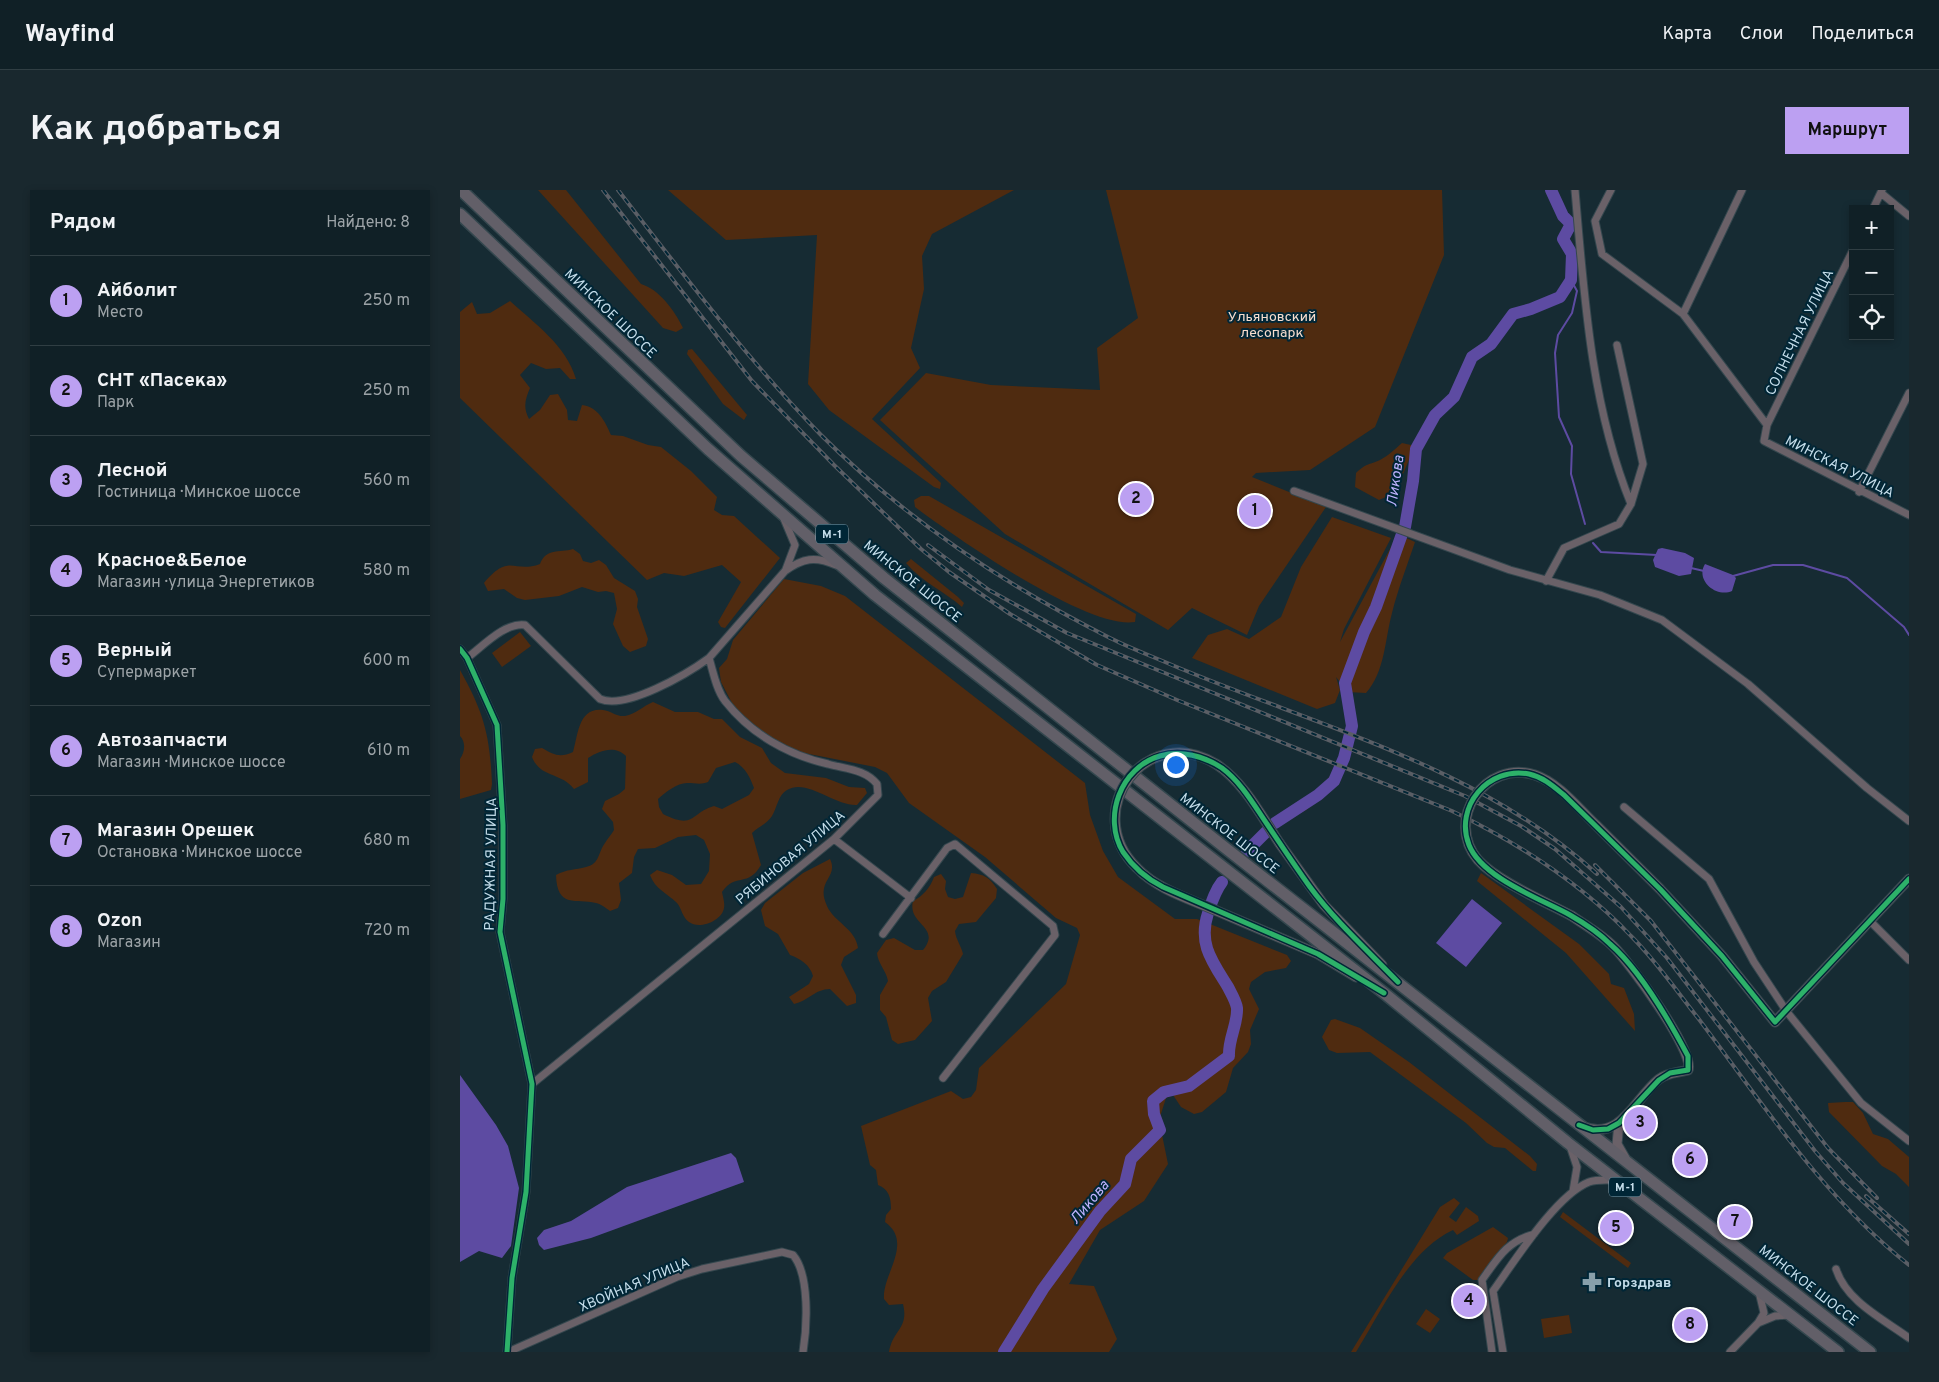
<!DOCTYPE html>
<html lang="ru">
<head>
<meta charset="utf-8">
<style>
	:root { --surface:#102026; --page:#19282e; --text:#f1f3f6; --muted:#9ca3a7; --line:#303e43; --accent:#bca0f2 }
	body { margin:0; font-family:Overpass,sans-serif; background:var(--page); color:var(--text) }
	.controls { position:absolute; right:15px; top:15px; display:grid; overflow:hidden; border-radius:0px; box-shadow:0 2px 8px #0003 }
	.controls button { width:45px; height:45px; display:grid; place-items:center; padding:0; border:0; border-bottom:1px solid var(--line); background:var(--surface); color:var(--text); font:25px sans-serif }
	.you { position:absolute; left:715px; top:574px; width:18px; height:18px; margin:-12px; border:4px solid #fff; border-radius:50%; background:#1a73e8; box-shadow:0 0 0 8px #1a73e833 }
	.badge { display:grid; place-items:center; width:32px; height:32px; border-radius:50%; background:var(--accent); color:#111; font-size:16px; font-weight:700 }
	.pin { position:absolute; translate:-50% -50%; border:2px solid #fff; box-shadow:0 1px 5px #0006 }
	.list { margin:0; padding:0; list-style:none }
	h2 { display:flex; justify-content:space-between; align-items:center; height:65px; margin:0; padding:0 20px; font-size:21px }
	h2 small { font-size:16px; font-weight:400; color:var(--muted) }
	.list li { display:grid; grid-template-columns:32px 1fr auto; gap:15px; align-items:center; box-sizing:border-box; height:90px; padding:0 20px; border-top:1px solid var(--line) }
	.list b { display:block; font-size:19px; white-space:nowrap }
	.list p { margin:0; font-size:16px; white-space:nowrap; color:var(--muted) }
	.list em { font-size:16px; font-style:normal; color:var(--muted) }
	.icon { flex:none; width:28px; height:28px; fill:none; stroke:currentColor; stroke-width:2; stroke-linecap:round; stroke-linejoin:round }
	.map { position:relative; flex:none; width:1449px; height:1162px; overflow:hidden; border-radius:0px }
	header { display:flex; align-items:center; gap:30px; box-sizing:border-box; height:70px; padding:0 25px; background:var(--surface); border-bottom:1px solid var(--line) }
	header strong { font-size:24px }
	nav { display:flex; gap:28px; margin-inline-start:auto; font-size:18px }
	.intro { display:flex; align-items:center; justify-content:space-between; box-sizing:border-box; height:120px; padding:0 30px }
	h1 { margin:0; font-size:35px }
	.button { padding:12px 22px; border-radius:0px; background:var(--accent); color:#111; font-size:18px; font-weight:700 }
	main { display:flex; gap:30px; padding:0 30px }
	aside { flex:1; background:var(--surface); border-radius:0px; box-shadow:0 2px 8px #0003 }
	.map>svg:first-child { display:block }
</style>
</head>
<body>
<header>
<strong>Wayfind</strong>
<nav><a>Карта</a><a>Слои</a><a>Поделиться</a></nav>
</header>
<div class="intro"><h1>Как добраться</h1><a class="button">Маршрут</a></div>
<main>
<aside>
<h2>Рядом<small>Найдено: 8</small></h2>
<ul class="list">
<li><span class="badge">1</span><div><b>Айболит</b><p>Место</p></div><em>250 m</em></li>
<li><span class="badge">2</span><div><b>СНТ «Пасека»</b><p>Парк</p></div><em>250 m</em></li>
<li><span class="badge">3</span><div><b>Лесной</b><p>Гостиница · Минское шоссе</p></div><em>560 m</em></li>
<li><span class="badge">4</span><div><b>Красное&amp;Белое</b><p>Магазин · улица Энергетиков</p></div><em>580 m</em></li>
<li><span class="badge">5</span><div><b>Верный</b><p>Супермаркет</p></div><em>600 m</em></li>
<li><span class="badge">6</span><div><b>Автозапчасти</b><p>Магазин · Минское шоссе</p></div><em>610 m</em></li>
<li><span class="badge">7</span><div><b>Магазин Орешек</b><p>Остановка · Минское шоссе</p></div><em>680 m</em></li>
<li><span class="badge">8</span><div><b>Ozon</b><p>Магазин</p></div><em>720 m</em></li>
</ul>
</aside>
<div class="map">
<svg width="1449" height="1162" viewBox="0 0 1449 1162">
	<rect width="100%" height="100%" fill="#162b33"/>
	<path fill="#4f2b10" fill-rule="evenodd" d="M78,0H106L181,94C199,99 215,121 223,138L216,142L203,138Z
		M208,0H554L472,44L462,66L464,99L451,158L460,178L412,229L481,293L480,299L474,297L369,220L348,194L357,45L266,50Z
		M646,0H982L984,65L915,237L850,280L796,283L792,287L866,317L799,416L787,445L732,418L708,440L545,344L420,230L466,183L531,195L640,200L637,158L678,128Z
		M50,111C75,134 106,155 116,189H110L100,178L86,179L71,173L60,185L70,198C65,210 63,217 69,229L80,220L90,205L98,204L107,220L108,230L117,231L122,215C138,217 145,231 151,245L163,246L188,255L201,257L231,281L257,307L254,320L262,325L274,326L320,368L265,438L261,437L258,432L281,392L262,375L224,386L204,383L187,390L0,208V122L12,112L17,124L30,123Z
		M232,159L287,225L284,230L263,214L227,164L228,160Z
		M942,253L951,255V265L935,303L919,310L895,297L896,283C908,272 907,276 920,270C928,266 935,259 942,253Z
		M461,306H469L676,424L675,432C628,440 495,347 455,317L454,310Z
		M872,327L931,348L884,439L880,452L938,344L955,352C947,376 938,399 932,423C925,449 925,482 906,503L888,502L876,487L880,500L875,513L857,519L732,468L748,445L767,439L789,449L821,427L841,377Z
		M113,359L120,364L123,371L131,373L139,370L146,375L154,388L175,401L178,409L177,417L188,449L186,456L170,462L163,456L153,434L157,419L154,403L146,401L138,402L122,397L99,406L65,410L57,408L44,399L28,401L24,393C50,362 53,384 80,374C86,358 99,363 113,359Z
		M451,369L498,407L504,413L502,417C484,401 463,393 446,373Z
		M324,389L361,396L385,406L625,593L630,625L643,661L658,687L715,729H737L745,732L827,765L831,771L826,778L805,782L791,792L789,799L799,819L790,840L791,854L788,862L773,878L766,902L742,922L734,924L721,917L713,905L706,908L699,930L708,974L684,1011L640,1040L609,1094L634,1096L657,1149L649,1162H429C433,1139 449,1139 443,1114L429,1115L424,1109C422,1084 454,1053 425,1032L426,1025L431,1019C431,1008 429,999 418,995L416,980L410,975L401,936L491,901L503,909L511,907L516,900L519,878L606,794L620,745L617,738L596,728L525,667L449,613L427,583L415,577L339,562L305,546L273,515L261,492L259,478L267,469L273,450Z
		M60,442L71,456L42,477L32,463Z
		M0,480C24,523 30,545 32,594L31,600L0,609V569C5,562 6,552 0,546Z
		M193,512L215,522H238L254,529H262L280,547L302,558L311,573L325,583L366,588L389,597L405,598L407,603L397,615C374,616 347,588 327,600C318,605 317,618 312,626C307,634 298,637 292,643L301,675C288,698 276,682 262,702C263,707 265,713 264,718C262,731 239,740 229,732C222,727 222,719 217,713C207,703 195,699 190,685L197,680L212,685L226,695L241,694L249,681L250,664L244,650L236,645L218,647L195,658L178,659L174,667L172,683L159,693L161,710L158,718L150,721C146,718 141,714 136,713C116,708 97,719 96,685C107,679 115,680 126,677C140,674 138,662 145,653C148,648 151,645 154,640L153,632L142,619L145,611L159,604L165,599L166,566C155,555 140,560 128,568V592L114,599C101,582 80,588 72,567L75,559L82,558C94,565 100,568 113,562C118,546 118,517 143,520C151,521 157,527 165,526C176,524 183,516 193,512ZM275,572C285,577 290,587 294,598L289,605L262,619L254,616C230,623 235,640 203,624L199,617L198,609C206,602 217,593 227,593C235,593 241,595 248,592L256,578Z
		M870,586L876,595L846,620L820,634L817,628L849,608L860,599Z
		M370,669C379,688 355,690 367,716C374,732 396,739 398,758L384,767L381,775L396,805V813L387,816L370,799C355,799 348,811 334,814L329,807L349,794L353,786C350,775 341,769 330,765L318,744L305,736L301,720L305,713L343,683Z
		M511,683C524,684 530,688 537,699L536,708L516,732L499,734L495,741C496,750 501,755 503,764L486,792L472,801L468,808L472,831L455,850L438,854L432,850L426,827L420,820V805L428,791C426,780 418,774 417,763L426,750L434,748L455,760H463C482,736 447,735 453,711C463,706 470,698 474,687L481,684L486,691L485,699L488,707L495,709L503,707Z
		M1021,683L1119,754L1149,784L1151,794L1164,798L1174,824L1175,841L1106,763L1017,691Z
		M875,829L900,838L949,872L1070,966L1077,974L1076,981H1073L1045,958L1034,957L1027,953L1006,933L910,862L877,863L869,860L862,847L871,830Z
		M1385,912H1393L1403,923L1413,944L1428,949L1449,967V997L1436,984L1422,976L1369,922L1368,913Z
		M994,1008L1000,1013L989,1027L996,1032L1006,1017L1018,1026L1019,1031L997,1045L993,1040C948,1061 921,1122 896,1162H891L980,1017Z
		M1103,1022L1171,1073L1168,1078L1100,1027Z
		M1033,1037L1048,1048L1047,1052L1018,1090H1013L983,1068L987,1063Z
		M966,1119L980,1129L970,1143L956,1134Z
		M1109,1125L1112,1143L1084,1148L1081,1129Z"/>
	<path fill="#5d4ba2" d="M1202,358L1225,363L1234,368L1231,384L1219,386L1195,377L1193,370L1198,359Z
		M1245,374L1273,385L1276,388L1272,401C1256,408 1235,390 1245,374Z
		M1012,709L1042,733L1006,777L976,753Z
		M0,885L36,935L48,956L59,998L51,1056L42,1068L19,1061L0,1072Z
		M271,963L276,968L284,992L131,1048L84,1060L79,1055L77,1048L84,1040L111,1031L167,997Z"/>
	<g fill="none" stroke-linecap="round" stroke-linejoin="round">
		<path stroke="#5d4ba2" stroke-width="2" d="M1111,90L1117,101L1112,123L1098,145L1095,163L1099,227L1112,256L1111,284L1125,334
			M1133,353L1141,362L1197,365
			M1231,378L1244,381
			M1273,386L1313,375H1343L1387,388L1444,437L1449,445"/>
		<path stroke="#5d4ba2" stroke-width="12" d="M945,337L953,291L956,259L975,225L994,207L1012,167L1031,154L1053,124L1071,119L1100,107L1111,90L1112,64L1103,49L1111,34L1103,26L1091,0
			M815,633L858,605L874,591L884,568L892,536L885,493L904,442L916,417L942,344
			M787,661L806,642
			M544,1162L583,1099L640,1021L665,994L671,969L700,940L694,924L693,911L704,902L729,896L769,866C768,849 778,834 777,818C776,811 771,803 768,797C752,771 738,754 748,723C752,711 755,701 762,692"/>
		<defs>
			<path id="minor" d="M1115,0C1124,105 1131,216 1171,314
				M1151,0L1135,31L1142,64L1223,124L1307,235
				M1421,3L1449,26
				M1413,19L1422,0
				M1393,60L1307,235L1304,251L1449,325
				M1223,124L1282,0
				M834,301L1050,380L1140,405L1202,430L1288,494L1407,598L1449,631
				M1399,302L1449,203
				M324,329L335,355L326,379
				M1086,391L1104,358L1159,334L1171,314L1183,274L1157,155
				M0,459L7,468L37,535L43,635V709L40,742L72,894L66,1002L52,1088L47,1162
				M7,468C23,456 45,432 65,435L140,509C166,520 227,484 249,468L325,381C343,368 355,366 376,375
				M1164,617L1249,689L1294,772L1327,822L1401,913L1449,951
				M374,649L451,708
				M1410,731L1449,770
				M423,744L487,658L495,654L593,736L595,745L483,888
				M72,894L374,649L418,605L417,594C405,579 385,579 368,574C328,565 291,544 265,511C256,499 253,481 249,468
				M1110,956L1117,977L1113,1001
				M1376,1079C1386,1111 1423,1129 1449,1148
				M1298,1133L1315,1126L1330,1125
				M48,1162L217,1087L242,1079L322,1062L333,1065C350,1085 347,1137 343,1162
				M1032,1162L1022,1090C1038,1068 1046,1052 1074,1044
				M1043,1162L1033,1101C1054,1072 1096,1005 1129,992C1137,989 1146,990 1155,990
				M1270,1162L1298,1133L1304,1123L1299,1102"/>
			<path id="tertiary" d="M1136,635L1200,699L1262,766L1315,832L1449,689
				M820,654L864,715L922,775
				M757,721L858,764L896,787
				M1112,726C1126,736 1141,744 1153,756C1168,771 1236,862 1228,880C1218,883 1208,882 1199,889C1174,909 1162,950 1124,937
				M1159,933L1157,954L1165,968"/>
			<path id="trunk" d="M1,0L281,266L424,388L768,660L1410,1162
				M0,24L248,259L415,405L924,803L1108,953L1378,1162"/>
		</defs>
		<use href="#minor" stroke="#34474e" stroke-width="9"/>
		<use href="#tertiary" stroke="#34474e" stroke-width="11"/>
		<use href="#trunk" stroke="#34474e" stroke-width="14"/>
		<use href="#minor" stroke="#6a6168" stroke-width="7"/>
		<use href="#tertiary" stroke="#6a6168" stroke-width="9"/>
		<use href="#trunk" stroke="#625f68" stroke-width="11"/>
		<defs>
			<path id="rail" d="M143,0L292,191L374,275L461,359L489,382L550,424L637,475L717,510L992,621C1058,653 1120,692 1171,746C1196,771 1216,800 1238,828C1303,914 1363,1007 1449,1075
				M158,0C223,84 287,169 361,245C445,329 545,395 650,448C670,458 691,466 712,475C856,536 1019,576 1137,684
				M468,355L529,400L607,443L1005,606L1061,636L1095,659L1161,717L1207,768L1355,961L1383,993L1449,1054
				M1135,675L1191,731L1368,958L1417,1008
				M1406,1006L1449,1044"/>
		</defs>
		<use href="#rail" stroke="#5a5e65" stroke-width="4"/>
		<use href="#rail" stroke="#002636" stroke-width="2" stroke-dasharray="5.5" stroke-linecap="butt"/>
		<defs>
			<path id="tertiary-bridge" d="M757,721C730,709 698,700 677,678C619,621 687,531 756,574C784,592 802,627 820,654
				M1112,726C1086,712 1037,691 1018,670C984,630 1025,569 1075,585C1099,593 1118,618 1136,635"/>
		</defs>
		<use href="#tertiary-bridge" stroke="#34474e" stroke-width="11" stroke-linecap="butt"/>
		<use href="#tertiary-bridge" stroke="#6a6168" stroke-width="9"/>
		<defs>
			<path id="cycleway" d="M0,459L7,468L37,535L43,635V709L40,742L72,894L66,1002L52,1088L47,1162
				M924,803L858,764L703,697C687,689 673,677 663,662C642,627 661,577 700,566C721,560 744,566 762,578C781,592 794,615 807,634C821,655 835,676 850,697C875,731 908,761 938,792
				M1119,935L1133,940L1148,939L1159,933L1199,890L1210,883L1228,880V866C1210,832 1179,779 1150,754C1139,743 1124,733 1110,725C1081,709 1022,688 1009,655C994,617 1028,576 1069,584C1083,587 1093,596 1104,605L1200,699L1262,766L1315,832L1449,689"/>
		</defs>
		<use href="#cycleway" stroke="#002636" stroke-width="8"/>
		<use href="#cycleway" stroke="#2db169" stroke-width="5"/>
	</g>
	<defs>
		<symbol id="pharmacy-bare" viewBox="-9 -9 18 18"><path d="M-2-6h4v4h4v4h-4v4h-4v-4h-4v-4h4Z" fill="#879faa" stroke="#002636" stroke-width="2.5" paint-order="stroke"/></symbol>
	</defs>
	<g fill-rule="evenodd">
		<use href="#pharmacy-bare" x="1118" y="1078" width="28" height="28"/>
	</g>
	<g text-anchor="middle" stroke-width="4" stroke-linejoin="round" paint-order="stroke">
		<g fill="#002636" stroke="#89a6b4" stroke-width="1">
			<rect x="356" y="334.5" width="32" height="19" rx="4"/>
			<rect x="1149" y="987.5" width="32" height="19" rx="4"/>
		</g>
		<g font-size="12" font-weight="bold" fill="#c4ddea">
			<text x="372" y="348">М-1</text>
			<text x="1165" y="1001">М-1</text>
		</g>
		<g font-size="14" fill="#c4ddea" stroke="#002636">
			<text transform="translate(151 123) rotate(44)" y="5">МИНСКОЕ ШОССЕ</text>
			<text transform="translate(1339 142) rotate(-64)" y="5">СОЛНЕЧНАЯ УЛИЦА</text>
			<text transform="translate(1380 276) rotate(27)" y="5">МИНСКАЯ УЛИЦА</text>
			<text transform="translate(453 391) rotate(39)" y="5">МИНСКОЕ ШОССЕ</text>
			<text transform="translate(770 643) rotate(38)" y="5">МИНСКОЕ ШОССЕ</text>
			<text transform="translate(330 667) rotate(-40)" y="5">РЯБИНОВАЯ УЛИЦА</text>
			<text transform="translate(30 674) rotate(-89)" y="5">РАДУЖНАЯ УЛИЦА</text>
			<text transform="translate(174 1094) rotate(-23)" y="5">ХВОЙНАЯ УЛИЦА</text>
			<text transform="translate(1349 1095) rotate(38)" y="5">МИНСКОЕ ШОССЕ</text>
		</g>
		<g font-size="14" fill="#f7ddce" stroke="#002636">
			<text x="812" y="131">Ульяновский<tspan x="812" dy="16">лесопарк</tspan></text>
		</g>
		<g font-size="14" font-weight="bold" fill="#c4ddea" stroke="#002636" text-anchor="start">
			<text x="1147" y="1097">Горздрав</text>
		</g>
		<g font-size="15" font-style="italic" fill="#bfb3fe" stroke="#002636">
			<text transform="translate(935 291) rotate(-82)" y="5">Ликова</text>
			<text transform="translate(629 1012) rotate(-50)" y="5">Ликова</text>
		</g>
	</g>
</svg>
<div class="controls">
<button>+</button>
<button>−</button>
<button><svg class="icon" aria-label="locate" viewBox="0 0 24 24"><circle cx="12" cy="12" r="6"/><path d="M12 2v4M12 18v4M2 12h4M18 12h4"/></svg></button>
</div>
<div class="you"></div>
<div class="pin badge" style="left:795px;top:321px">1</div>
<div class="pin badge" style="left:676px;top:309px">2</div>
<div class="pin badge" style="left:1180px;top:933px">3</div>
<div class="pin badge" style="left:1009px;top:1111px">4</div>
<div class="pin badge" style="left:1156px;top:1038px">5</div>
<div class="pin badge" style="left:1230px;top:970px">6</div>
<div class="pin badge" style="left:1275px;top:1032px">7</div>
<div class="pin badge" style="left:1230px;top:1135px">8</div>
</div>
</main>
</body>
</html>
